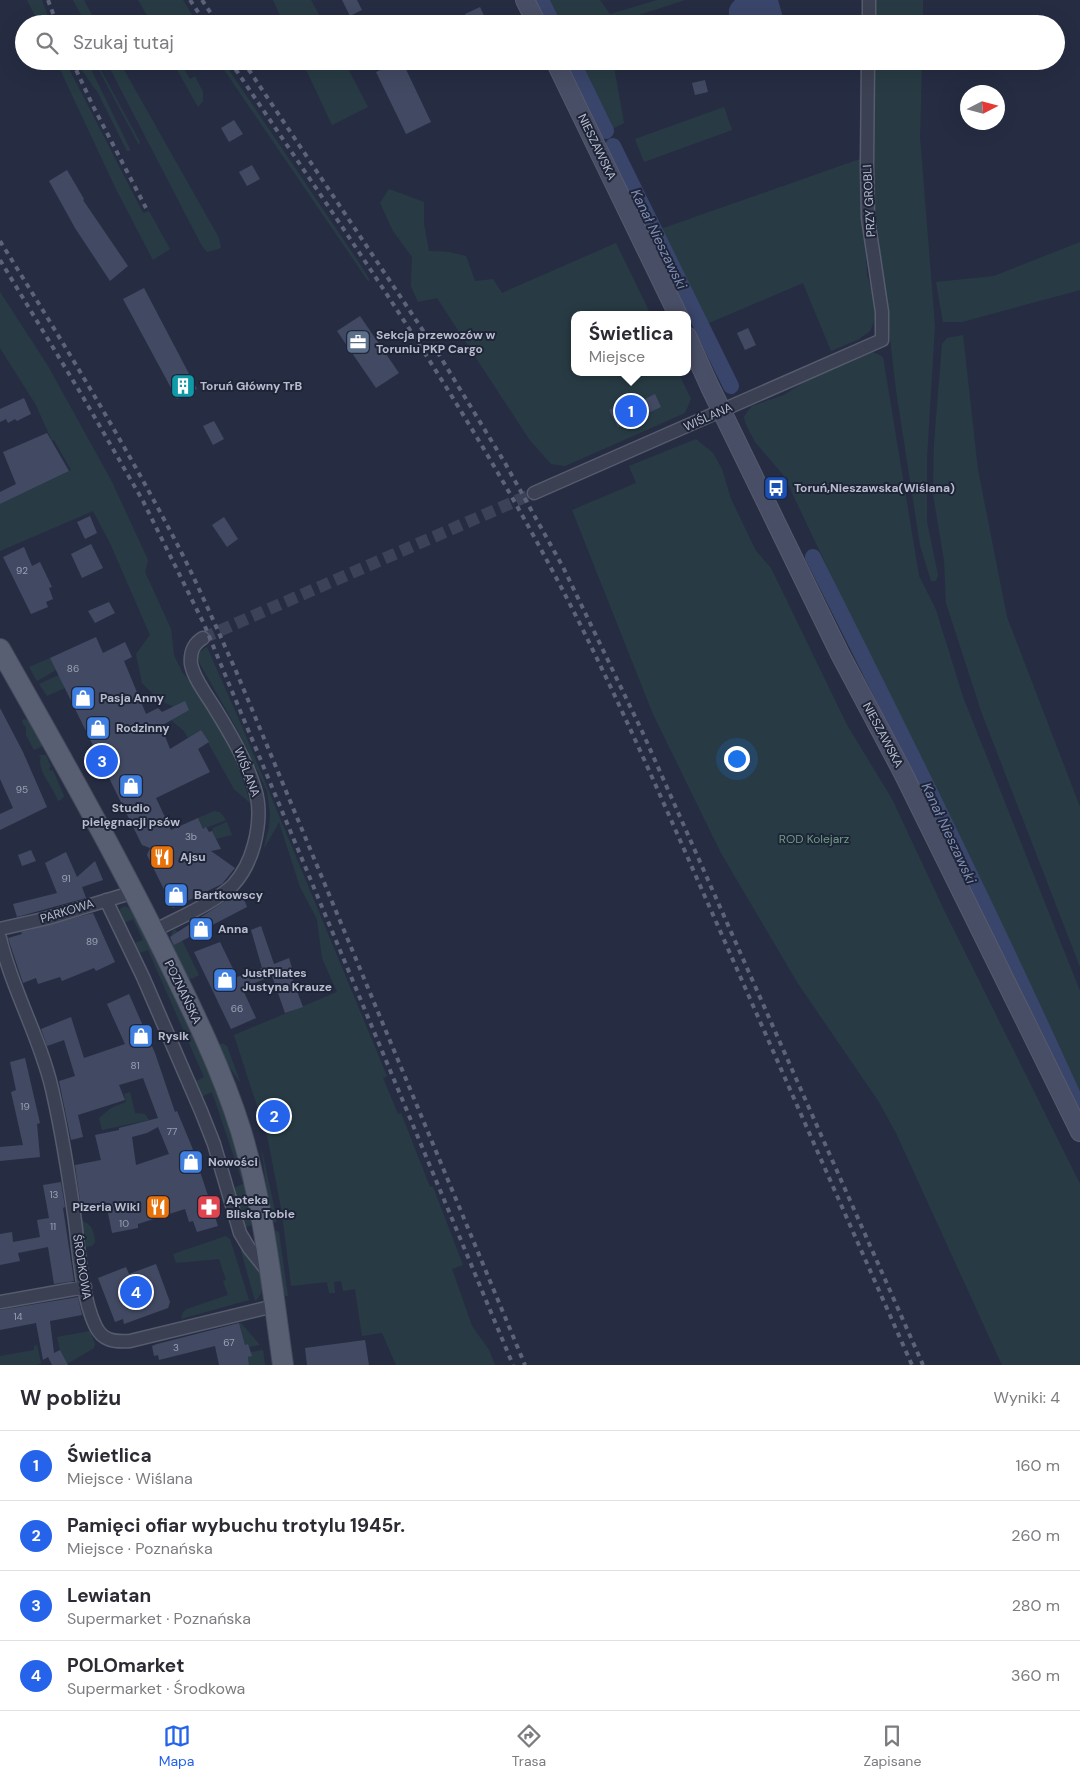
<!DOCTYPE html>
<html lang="pl">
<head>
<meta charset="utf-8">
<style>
	:root { --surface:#fff; --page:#f7f7f7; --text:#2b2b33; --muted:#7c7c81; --line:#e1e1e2; --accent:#2563eb }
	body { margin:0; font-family:"DM Sans",sans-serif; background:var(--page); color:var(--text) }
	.compass { position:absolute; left:960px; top:85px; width:45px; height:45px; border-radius:50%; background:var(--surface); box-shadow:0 5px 20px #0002; rotate:84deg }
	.you { position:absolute; left:736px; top:758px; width:18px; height:18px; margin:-12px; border:4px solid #fff; border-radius:50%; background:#1a73e8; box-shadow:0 0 0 8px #1a73e833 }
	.badge { display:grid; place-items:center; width:32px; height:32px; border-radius:50%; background:var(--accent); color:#fff; font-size:16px; font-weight:700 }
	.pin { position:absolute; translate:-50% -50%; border:2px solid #fff; box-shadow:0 1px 5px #0006 }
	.popup { position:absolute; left:571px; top:311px; width:120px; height:65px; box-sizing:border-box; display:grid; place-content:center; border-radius:10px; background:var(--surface); filter:drop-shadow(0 1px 4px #0005); font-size:16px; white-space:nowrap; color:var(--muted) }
	.popup b { font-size:19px; color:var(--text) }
	.popup::after { content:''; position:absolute; left:50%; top:100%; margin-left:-10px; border:10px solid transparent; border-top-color:var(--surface) }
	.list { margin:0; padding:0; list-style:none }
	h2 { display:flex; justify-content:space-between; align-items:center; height:65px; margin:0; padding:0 20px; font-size:21px }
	h2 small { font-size:16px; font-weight:400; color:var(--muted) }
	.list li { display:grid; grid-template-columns:32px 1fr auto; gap:15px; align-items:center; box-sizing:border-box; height:70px; padding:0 20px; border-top:1px solid var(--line) }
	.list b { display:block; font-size:19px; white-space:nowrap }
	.list p { margin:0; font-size:16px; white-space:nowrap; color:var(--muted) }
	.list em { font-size:16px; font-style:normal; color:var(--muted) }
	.icon { flex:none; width:28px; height:28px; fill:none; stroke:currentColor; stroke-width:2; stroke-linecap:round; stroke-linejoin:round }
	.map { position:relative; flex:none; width:1080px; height:1365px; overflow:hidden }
	.search { position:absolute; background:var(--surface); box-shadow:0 5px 20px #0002; left:15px; right:15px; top:15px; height:55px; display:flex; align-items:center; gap:12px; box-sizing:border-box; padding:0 18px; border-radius:28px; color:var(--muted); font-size:19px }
	.sheet { height:345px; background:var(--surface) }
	nav { display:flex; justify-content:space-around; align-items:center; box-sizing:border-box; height:70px; border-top:1px solid var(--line); background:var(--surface); font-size:14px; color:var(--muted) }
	nav a { display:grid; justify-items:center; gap:2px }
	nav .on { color:var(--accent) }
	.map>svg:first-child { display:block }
</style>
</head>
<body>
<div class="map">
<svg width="1080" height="1365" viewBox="0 0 1080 1365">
	<rect width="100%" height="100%" fill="#262d43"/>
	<path fill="#283b44" d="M27,0H42L51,24H39Z
		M73,0H84L97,24H86Z
		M138,0H183L198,24H152Z
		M273,0H311L324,24H284Z
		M533,0H600L610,14L657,0H685L611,24H545Z
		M875,0H923V24H874Z
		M56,61H65L143,213L149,211L170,249L153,260L116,189Z
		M79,61H87L130,149V151H127L98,93L83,72Z
		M94,61H96L140,142L139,145Z
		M106,61H119L219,238L221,248L207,252L202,246Z
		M172,61H179L190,79L195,76L203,92V101L198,107Z
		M218,61H223L358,261L370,280L368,281Z
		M302,61H344L368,107L332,125Z
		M563,61H613L624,123L606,132L600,133L591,113H588Z
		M873,61H922L920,138L935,326L927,457V522L938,575L936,581H931L920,545L896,390L875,205Z
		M724,107L732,130L644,162L635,139Z
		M860,159L867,275L874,298L877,314L870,331L859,339L831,351L803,283L702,326L655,231Z
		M389,189L424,202V224L429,251L449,252L466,256L475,281L493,279L502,293L616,243L651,315H575V372H678L691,399L685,413L565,466L551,464L529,439L437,298L418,302L411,286L412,257L393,231L380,203Z
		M1080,242V290L962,322H943L936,282L994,276Z
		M0,292L48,366L112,482L148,560L145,572L171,629L174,655L182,672L198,691L235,758L251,804L234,789L201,730L188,738L184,731L171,720L174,718L172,706L159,700L142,683L136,654L150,635L110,543L93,511L0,551V504L71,470L54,440L52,441L36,405L0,348Z
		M963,335L978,470L1007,617L1080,807V967L981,711L946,603L944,560L933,494L934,444L942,344L947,338Z
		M873,352L883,357L919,576L936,610L963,697L1080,991V1099L784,476L755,442L745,422L744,417L747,412L752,406L784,395L810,378Z
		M696,439L713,453L722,469L731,499L756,551L771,568L847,725L892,799L944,910L1080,1184V1365H1002L896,1133L879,1102L797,982L721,853L653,714L572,510L636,483L629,466Z
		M207,647L243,729L387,1076L383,1078L398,1114L401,1113L430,1187H433L463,1265L452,1269L472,1326L489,1350L495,1365H396L382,1333L362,1336L355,1289L343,1291L341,1281L334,1282L335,1293H329L327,1282L291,1286L282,1213L268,1140L234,1035L337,992L322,958L317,919L300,887L279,822L265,847H264L269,827L270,814L267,791L238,731L199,662L198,653Z
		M50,658L56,670L37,681L29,667Z
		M59,675L65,688L47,696L39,684Z
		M25,719L29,721L42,745L41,747L34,750L26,735V727L23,724L22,720Z
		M41,755H46L51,767L49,768L50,771L53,770L64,796L62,799L58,801C55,789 36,770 41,757L38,756Z
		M214,811L220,812L226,820L203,829L198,818Z
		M227,822L232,835L216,839L212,831L213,828Z
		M125,906L127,907C138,914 152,950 159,962C198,1044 243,1134 252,1225L245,1227L234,1190L236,1187L243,1184L212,1092L203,1096L201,1094L196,1081L204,1077L148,950L139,953L135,946V943L143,940L133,919L124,923L119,912L120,909Z
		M174,929L178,932L199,975L192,979L188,978C181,964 164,944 174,929Z
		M222,1043L227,1046L241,1084L226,1062L219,1045Z
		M130,1092L135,1113L145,1114L149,1120L102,1130L99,1118L111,1108L126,1102L124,1094Z
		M261,1146L277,1220L276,1222H273L267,1192Z
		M81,1221C92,1223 94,1232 95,1242L92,1246L87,1247L84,1243Z
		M275,1230L279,1232L288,1296H286L282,1293Z
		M226,1236L230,1239L249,1300L181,1319L183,1312L187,1309L228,1295L223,1281L226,1280L219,1259L176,1263L173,1254Z
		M240,1247C244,1254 248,1256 253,1262C262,1272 267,1293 255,1301Z
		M239,1323H241L260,1345L249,1347L248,1344L245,1345Z
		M90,1331L95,1344L94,1348L67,1364L60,1350L57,1337Z
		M37,1345L41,1363L37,1365H0V1356L34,1350V1346Z
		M263,1350L265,1365H249L248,1357L251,1352Z"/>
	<path fill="#39456a" d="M735,0H778L785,24H731C728,13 727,8 735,0Z"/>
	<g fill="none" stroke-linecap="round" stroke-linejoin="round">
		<path stroke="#39456a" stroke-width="16" d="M541,0L553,24
			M572,61L606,131
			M613,146L731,386
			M813,557C905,740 996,924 1080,1111"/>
	</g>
	<path fill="#424a63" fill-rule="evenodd" d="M342,0H357L362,10L350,16Z
		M480,7L488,24H470L465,14Z
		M399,61H402L431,122L406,134L376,72Z
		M705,80L708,92L695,95L692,83Z
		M234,120L243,134L229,142L221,128Z
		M252,165L260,179L247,186L239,172Z
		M67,170L84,199L83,200L128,266L110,281L75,228L49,181Z
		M144,288L197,389L177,399L123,299Z
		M360,316L399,373L376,388L337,331Z
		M748,328L756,345L745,350L737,333Z
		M655,394L661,407L618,427L609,410L634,398L637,403Z
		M24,398L31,414L17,421L15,419L8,423L6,419L0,422V409Z
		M214,421L224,439L213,445L203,426Z
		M47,433L69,471L0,504V492L16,484L3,452Z
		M90,516L97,533L85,539L77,522Z
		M224,517L238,539L227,547L212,525Z
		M91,544L103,568L82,578L71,554Z
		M24,547L32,566L40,562L52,587L49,588L53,599L46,602L48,607L31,614L3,557Z
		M109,602L115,613L95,623L88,611Z
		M96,637L103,653L125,642L132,657L124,661L146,714L158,708L162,712L185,701L189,710L161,726L170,749L201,730L209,742L198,749L210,772L156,798L171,830L198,818L203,829L206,827L209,832L212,831L221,849L211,851L235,868L222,884L173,908L147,855L150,848L142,845L50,658Z
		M0,708L23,752L47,807L0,830V814L13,808L0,779Z
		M31,850L36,861L22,866L18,855Z
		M66,852L77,877L95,861L103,880L82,887L86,898L17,917L13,904L57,893L45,863Z
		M241,891L247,907L174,945L170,937Z
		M93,913L115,962L96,971L94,968L62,981L60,977L38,984L36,978L23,983L8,938L22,934L21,932Z
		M261,926L274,964L289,958L292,968L289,970L303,1007L285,1013L272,976L242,988L256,1018L231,1029L194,952L220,942L237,977L262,968L251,930Z
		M129,994L155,1053L175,1112L177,1111L192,1147L218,1226L197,1232L193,1221L189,1222L185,1209L138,1224V1228L112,1233L106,1203L81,1208L75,1165L101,1160L95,1135L119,1130V1128L158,1118L143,1078L119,1085L125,1100L78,1115L83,1137L71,1140L59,1081L75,1076L64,1040L47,1046L41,1029L71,1017L84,1058L125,1044L107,1004ZM158,1127L169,1154L136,1165L132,1137L147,1133Z
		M25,1058L40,1123L37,1124L40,1157L0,1161V1147L23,1145L11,1092L16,1090L10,1062Z
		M61,1182L65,1207L63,1208L74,1281L54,1284L48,1247L18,1253L20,1261L0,1265V1234L12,1232L13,1242L40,1237L37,1220L49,1218L43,1185Z
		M156,1264L170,1302L168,1308L124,1324L123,1319L115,1322L98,1278L126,1267L129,1274Z
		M78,1297L82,1315L50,1321L54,1353L60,1350L68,1365H52L48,1357L43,1360L36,1323L0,1330V1310Z
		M239,1323L245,1345L248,1344L252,1356L248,1357L249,1365H219L215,1346L159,1360L158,1355L154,1356L152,1346L157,1344Z
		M365,1340L369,1365H307L305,1348Z"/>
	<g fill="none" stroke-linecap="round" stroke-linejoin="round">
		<path stroke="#3c4258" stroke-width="12" stroke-dasharray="12 6" stroke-linecap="butt" d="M203,638L534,493"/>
		<defs>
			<path id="minor" d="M869,24V0
				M534,493L882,340V312L868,218L867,165L868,61
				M106,900L143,977L201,1111L214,1144L240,1233L249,1248L269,1273
				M0,929L48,918L134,892
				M154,931C176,919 216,902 233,885C243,874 250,860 254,845C259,826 261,808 255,789C246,760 230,733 214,707C206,694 194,679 191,664C190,652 193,644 203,638
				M0,938C12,990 40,1037 52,1089C62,1133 69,1177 75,1221C79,1252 82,1297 95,1325C102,1341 114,1342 130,1341L274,1306
				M0,1302L85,1287"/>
			<path id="secondary" d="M525,0L537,24
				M555,61L678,315
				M687,336L710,387L840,654L903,773L1080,1132"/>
			<path id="primary" d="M0,649C56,748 112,847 162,948C191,1007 221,1067 241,1131C264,1207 272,1287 283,1365"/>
		</defs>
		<use href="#minor" stroke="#565b6d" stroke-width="15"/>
		<use href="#secondary" stroke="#565b6d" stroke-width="20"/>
		<use href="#primary" stroke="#44495c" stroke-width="22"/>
		<use href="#minor" stroke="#3b4052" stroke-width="12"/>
		<use href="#secondary" stroke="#484e65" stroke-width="18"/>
		<use href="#primary" stroke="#595f72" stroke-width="20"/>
		<path stroke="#5d6379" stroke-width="4" stroke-dasharray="5 5" stroke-linecap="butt" d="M48,0L57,24
			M190,0L206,24
			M202,0L218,24
			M72,61L93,106L146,208
			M230,61C342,227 457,391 551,568C612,682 662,800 714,917C780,1067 846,1216 912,1365
			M243,61L438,353L505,463L563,567L642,731L923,1365
			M0,241C61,339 121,437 175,540C197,582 216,627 236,671L525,1365
			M0,260L83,397L143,501L204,624L513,1365"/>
	</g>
	<defs>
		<symbol id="office-square" viewBox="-11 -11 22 22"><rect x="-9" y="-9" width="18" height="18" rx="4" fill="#5c6f8a" stroke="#1f2538"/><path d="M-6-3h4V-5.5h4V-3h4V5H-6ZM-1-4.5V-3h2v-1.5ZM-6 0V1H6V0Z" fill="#fff"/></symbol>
		<symbol id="building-square" viewBox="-11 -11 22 22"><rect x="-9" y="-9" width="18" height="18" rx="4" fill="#0f9aa8" stroke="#1f2538"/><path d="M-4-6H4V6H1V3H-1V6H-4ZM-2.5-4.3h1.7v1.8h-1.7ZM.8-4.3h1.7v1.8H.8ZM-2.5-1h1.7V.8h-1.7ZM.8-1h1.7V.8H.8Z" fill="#fff"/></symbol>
		<symbol id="bus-square" viewBox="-11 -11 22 22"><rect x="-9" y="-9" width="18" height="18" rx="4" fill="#1a4fb4" stroke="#1f2538"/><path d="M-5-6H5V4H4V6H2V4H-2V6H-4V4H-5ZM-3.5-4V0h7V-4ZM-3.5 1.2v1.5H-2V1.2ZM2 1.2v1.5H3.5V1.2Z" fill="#fff"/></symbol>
		<symbol id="shop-square" viewBox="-11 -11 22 22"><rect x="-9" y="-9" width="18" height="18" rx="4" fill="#3f7fe0" stroke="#1f2538"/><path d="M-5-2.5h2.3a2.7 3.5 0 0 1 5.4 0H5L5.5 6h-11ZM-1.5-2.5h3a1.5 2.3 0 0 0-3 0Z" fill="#fff"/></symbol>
		<symbol id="restaurant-square" viewBox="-11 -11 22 22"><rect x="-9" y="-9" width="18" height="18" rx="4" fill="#e8710a" stroke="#1f2538"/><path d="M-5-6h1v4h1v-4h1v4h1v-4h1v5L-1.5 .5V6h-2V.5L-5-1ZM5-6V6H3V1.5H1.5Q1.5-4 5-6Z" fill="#fff"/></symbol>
		<symbol id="pharmacy-square" viewBox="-11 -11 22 22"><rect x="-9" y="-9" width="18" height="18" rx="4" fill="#e0444e" stroke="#1f2538"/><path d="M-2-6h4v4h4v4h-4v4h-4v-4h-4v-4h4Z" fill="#fff"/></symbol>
	</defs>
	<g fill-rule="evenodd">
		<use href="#office-square" x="344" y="328" width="28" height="28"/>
		<use href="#building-square" x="169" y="372" width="28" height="28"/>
		<use href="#bus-square" x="762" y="474" width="28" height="28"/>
		<use href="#shop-square" x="69" y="684" width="28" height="28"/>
		<use href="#shop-square" x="84" y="714" width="28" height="28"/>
		<use href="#shop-square" x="117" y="772" width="28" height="28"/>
		<use href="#restaurant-square" x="148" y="843" width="28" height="28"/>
		<use href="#shop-square" x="162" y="881" width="28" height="28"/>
		<use href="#shop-square" x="187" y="915" width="28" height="28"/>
		<use href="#shop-square" x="211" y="966" width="28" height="28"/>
		<use href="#shop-square" x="127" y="1022" width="28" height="28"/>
		<use href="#shop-square" x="177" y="1148" width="28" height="28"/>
		<use href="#restaurant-square" x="144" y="1193" width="28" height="28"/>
		<use href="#pharmacy-square" x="195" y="1193" width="28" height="28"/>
	</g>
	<g text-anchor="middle" stroke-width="4" stroke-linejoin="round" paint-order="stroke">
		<g font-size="10" fill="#9aa0b2">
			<text x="22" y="574">92</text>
			<text x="73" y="672">86</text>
			<text x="22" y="793">95</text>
			<text x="191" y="840">3b</text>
			<text x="66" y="882">91</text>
			<text x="92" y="945">89</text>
			<text x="237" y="1012">66</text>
			<text x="135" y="1069">81</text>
			<text x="25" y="1110">19</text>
			<text x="172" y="1135">77</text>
			<text x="54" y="1198">13</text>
			<text x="124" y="1227">10</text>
			<text x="53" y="1230">11</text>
			<text x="18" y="1320">14</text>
			<text x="229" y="1346">67</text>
			<text x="176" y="1351">3</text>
		</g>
		<g font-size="12" fill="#b8bccc" stroke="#1f2538">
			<text transform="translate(597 147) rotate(64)" y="4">NIESZAWSKA</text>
			<text transform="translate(869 201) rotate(-93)" y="4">PRZY GROBLI</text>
			<text transform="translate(708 417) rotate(-24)" y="4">WIŚLANA</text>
			<text transform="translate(883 735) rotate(62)" y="4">NIESZAWSKA</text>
			<text transform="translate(247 772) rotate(69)" y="4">WIŚLANA</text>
			<text transform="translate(67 911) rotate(-17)" y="4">PARKOWA</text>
			<text transform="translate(183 992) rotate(64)" y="4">POZNAŃSKA</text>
			<text transform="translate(82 1267) rotate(81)" y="4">ŚRODKOWA</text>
		</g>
		<g font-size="12" font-weight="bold" fill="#b8bccc" stroke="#1f2538" text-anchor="start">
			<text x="376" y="339">Sekcja przewozów w<tspan x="376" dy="14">Toruniu PKP Cargo</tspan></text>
			<text x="200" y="390">Toruń Główny TrB</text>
			<text x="794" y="492">Toruń,Nieszawska(Wiślana)</text>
			<text x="100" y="702">Pasja Anny</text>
			<text x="116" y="732">Rodzinny</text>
			<text x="131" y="812" text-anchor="middle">Studio<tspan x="131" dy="14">pielęgnacji psów</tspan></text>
			<text x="180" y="861">Ajsu</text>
			<text x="194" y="899">Bartkowscy</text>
			<text x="218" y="933">Anna</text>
			<text x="242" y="977">JustPilates<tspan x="242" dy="14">Justyna Krauze</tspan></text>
			<text x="158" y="1040">Rysik</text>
			<text x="208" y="1166">Nowości</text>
			<text x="226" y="1204">Apteka<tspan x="226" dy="14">Bliska Tobie</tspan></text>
			<text x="140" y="1211" text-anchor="end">Pizeria Wikl</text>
		</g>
		<g font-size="12" fill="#6e9d82" stroke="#1f2538">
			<text x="814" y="843">ROD Kolejarz</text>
		</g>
		<g font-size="14" font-style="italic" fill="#7e8cb3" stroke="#1f2538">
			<text transform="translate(659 239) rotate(64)" y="5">Kanał Nieszawski</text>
			<text transform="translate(949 833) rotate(65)" y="5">Kanał Nieszawski</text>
		</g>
	</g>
</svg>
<svg class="compass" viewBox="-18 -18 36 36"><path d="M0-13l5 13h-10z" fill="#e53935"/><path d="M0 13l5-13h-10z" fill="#7c7c81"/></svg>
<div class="you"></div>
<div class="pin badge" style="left:631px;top:411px">1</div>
<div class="popup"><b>Świetlica</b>Miejsce</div>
<div class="pin badge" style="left:274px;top:1116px">2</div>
<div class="pin badge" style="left:102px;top:761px">3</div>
<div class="pin badge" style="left:136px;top:1292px">4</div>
<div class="search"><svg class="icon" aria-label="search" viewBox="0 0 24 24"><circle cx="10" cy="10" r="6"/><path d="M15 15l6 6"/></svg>Szukaj tutaj</div>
</div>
<section class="sheet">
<h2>W pobliżu<small>Wyniki: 4</small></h2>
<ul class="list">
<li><span class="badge">1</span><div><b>Świetlica</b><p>Miejsce · Wiślana</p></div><em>160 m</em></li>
<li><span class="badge">2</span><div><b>Pamięci ofiar wybuchu trotylu 1945r.</b><p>Miejsce · Poznańska</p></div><em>260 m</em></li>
<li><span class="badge">3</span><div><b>Lewiatan</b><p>Supermarket · Poznańska</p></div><em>280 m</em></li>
<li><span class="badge">4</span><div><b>POLOmarket</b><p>Supermarket · Środkowa</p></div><em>360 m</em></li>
</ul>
</section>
<nav>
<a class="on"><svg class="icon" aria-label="map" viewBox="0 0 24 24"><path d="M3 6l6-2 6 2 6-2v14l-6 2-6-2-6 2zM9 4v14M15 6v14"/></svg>Mapa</a>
<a><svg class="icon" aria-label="directions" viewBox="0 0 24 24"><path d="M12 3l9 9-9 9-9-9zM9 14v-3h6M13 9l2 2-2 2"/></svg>Trasa</a>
<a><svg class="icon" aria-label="saved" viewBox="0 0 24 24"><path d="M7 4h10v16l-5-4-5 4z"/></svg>Zapisane</a>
</nav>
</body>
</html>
